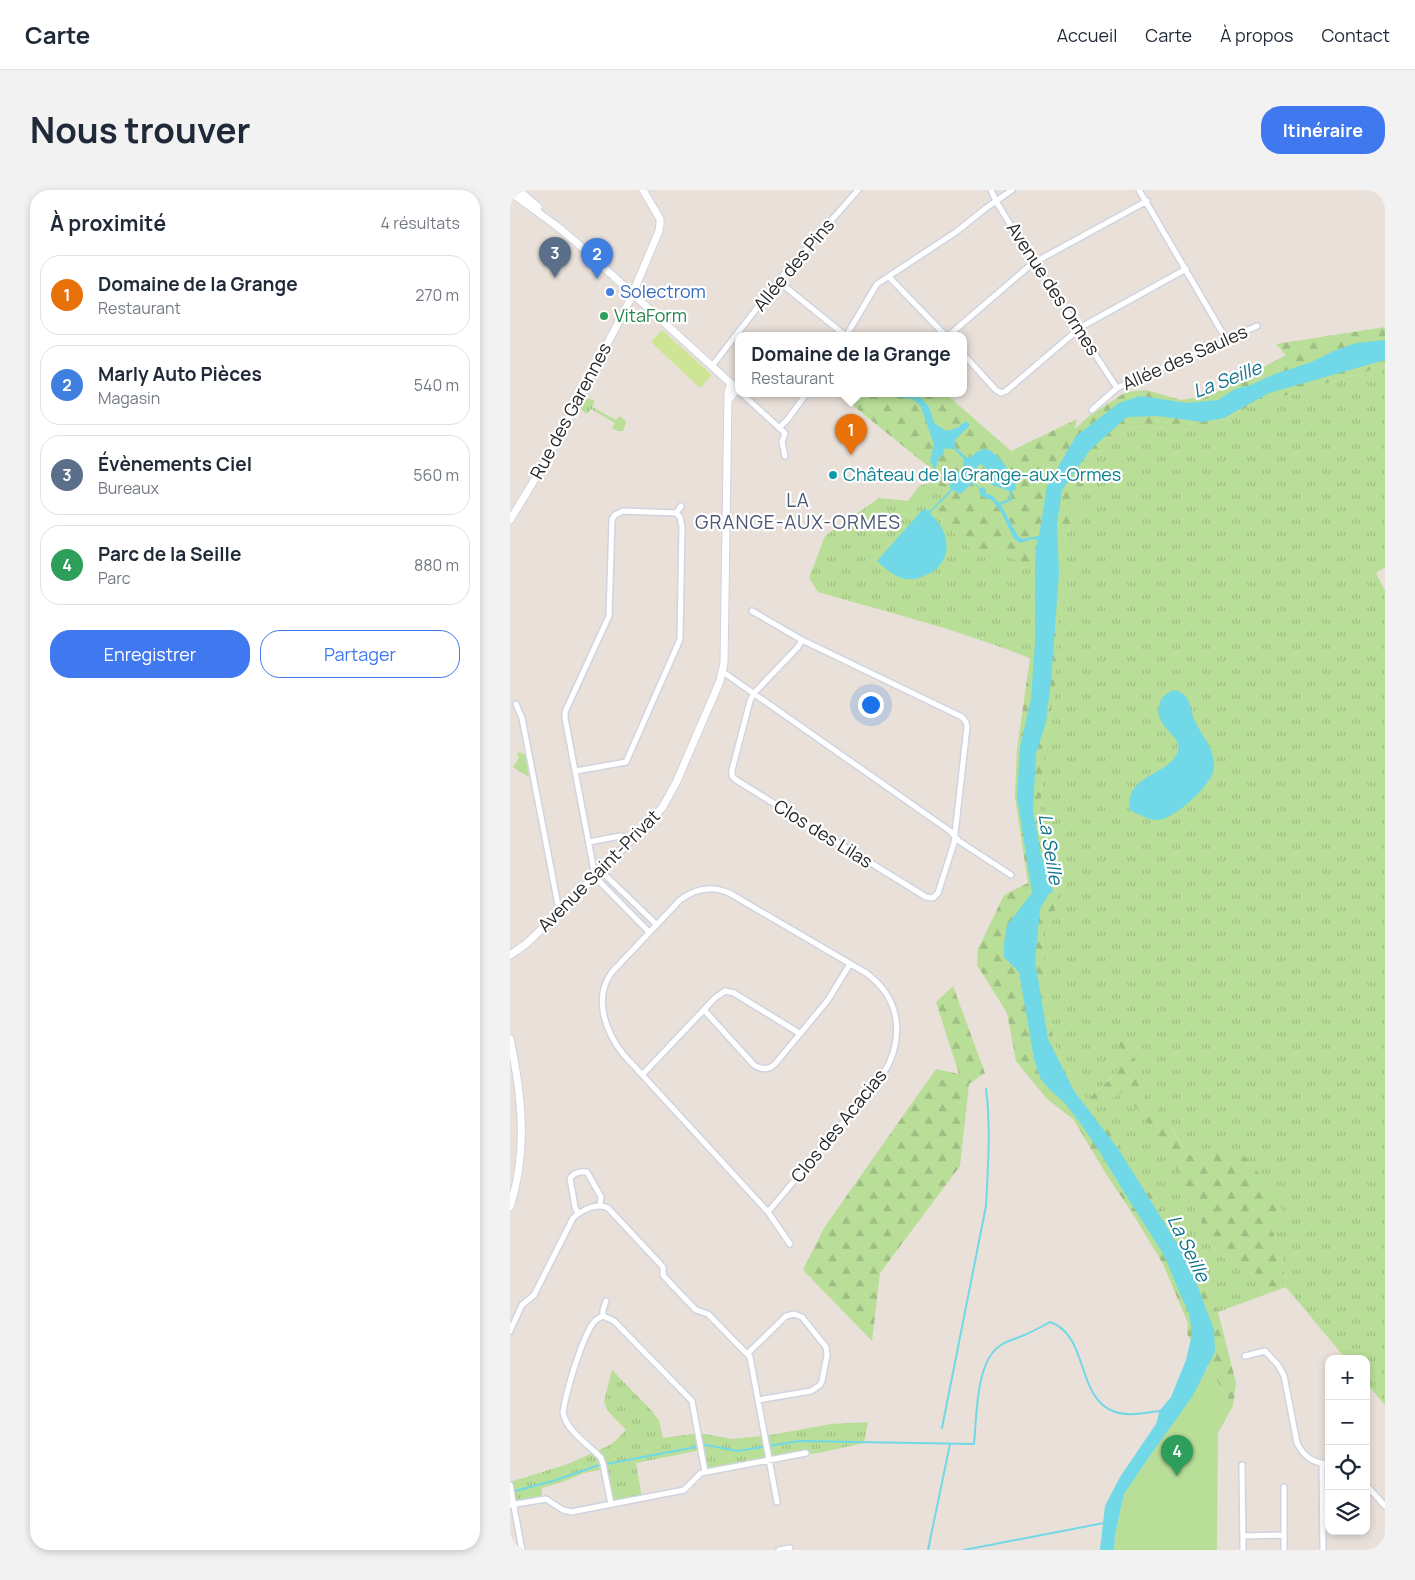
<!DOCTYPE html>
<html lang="fr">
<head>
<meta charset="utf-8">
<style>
	:root { --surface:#fff; --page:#f2f2f3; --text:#1f2937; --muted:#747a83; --line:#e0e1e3; --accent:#4079ef }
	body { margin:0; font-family:Manrope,sans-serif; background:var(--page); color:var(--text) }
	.controls { position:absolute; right:15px; bottom:15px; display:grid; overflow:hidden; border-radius:10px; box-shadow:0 2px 8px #0003 }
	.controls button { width:45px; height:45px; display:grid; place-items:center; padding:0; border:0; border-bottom:1px solid var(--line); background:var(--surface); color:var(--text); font:25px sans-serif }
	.you { position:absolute; left:360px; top:514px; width:18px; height:18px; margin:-12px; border:4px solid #fff; border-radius:50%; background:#1a73e8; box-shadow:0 0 0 8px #1a73e833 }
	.badge { display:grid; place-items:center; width:32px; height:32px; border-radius:50%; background:var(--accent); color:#fff; font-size:16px; font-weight:700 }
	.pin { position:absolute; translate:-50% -41px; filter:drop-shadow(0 1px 2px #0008) }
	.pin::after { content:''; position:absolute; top:26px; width:18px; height:15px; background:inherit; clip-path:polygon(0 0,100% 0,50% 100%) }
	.popup { position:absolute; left:225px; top:142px; width:232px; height:65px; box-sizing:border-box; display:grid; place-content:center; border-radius:10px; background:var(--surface); filter:drop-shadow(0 1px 4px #0005); font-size:16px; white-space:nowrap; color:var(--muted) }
	.popup b { font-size:19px; color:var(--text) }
	.popup::after { content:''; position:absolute; left:50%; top:100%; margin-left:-10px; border:10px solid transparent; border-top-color:var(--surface) }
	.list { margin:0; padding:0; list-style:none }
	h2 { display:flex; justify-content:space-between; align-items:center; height:65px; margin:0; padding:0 20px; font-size:21px }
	h2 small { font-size:16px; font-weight:400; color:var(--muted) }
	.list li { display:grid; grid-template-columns:32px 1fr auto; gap:15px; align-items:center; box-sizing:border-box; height:80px; margin:0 10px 10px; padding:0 10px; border:1px solid var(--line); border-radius:20px }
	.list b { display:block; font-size:19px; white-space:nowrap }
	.list p { margin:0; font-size:16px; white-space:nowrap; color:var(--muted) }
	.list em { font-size:16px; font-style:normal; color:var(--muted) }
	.actions { display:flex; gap:10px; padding:15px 20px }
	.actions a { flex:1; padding:11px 0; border:1px solid var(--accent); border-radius:20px; text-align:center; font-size:18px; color:var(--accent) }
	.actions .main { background:var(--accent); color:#fff }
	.icon { flex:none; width:28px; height:28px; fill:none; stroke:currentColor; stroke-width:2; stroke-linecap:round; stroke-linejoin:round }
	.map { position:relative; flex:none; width:875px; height:1360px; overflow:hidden; border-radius:20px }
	header { display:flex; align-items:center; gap:30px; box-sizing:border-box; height:70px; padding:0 25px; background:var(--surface); border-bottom:1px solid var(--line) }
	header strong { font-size:24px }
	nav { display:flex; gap:28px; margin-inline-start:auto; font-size:18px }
	.intro { display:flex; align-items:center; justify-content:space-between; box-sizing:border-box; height:120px; padding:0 30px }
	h1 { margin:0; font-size:35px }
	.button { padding:12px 22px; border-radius:20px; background:var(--accent); color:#fff; font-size:18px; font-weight:700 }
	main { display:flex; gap:30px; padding:0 30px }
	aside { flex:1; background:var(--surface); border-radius:20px; box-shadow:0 2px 8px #0003 }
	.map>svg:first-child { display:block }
</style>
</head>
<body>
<header>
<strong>Carte</strong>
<nav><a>Accueil</a><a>Carte</a><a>À propos</a><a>Contact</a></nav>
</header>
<div class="intro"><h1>Nous trouver</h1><a class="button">Itinéraire</a></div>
<main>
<aside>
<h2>À proximité<small>4 résultats</small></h2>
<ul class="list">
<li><span class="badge" style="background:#e8710a">1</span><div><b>Domaine de la Grange</b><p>Restaurant</p></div><em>270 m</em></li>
<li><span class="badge" style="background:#3f7fe0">2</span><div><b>Marly Auto Pièces</b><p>Magasin</p></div><em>540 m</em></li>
<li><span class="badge" style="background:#5c6f8a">3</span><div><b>Évènements Ciel</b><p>Bureaux</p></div><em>560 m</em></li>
<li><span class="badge" style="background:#2e9e5b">4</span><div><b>Parc de la Seille</b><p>Parc</p></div><em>880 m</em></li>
</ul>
<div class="actions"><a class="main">Enregistrer</a><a>Partager</a></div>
</aside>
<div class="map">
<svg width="875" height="1360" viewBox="0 0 875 1360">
	<defs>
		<pattern id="grass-tufts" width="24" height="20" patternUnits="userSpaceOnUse" patternTransform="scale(1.25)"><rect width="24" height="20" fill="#b9de98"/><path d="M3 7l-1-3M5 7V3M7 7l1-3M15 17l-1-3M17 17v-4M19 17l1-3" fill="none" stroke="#9fbe83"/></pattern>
		<pattern id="forest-firs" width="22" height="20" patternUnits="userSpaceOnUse" patternTransform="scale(1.25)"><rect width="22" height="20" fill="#b9de98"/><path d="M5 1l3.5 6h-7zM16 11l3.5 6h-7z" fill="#9fbe83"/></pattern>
	</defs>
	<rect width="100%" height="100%" fill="#e9e0d9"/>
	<path fill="url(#grass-tufts)" d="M875,176V377L866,383L875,401V1215L856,1193V1169H836L776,1097L770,1056L716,958L678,965L662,938L615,903L654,952L706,1064L744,1081L754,1105L708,1122L688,1075L638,998L583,919L604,885L577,910L551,876L540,834L532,745L544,728L547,702L534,665L531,647L533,626L530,619L535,550L545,501V479C470,445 387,425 308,402L299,388L315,346L369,308L398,311L409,296L422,292L438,301L452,312L551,363L560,333L584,268L622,236L690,240L743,215Z
		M75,208L80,209L85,211L82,217L106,230L109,226L116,231V233L113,241H108L102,238L105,233L81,219L77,224C72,221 70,219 70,213Z
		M7,562L15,564L19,587L3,577L9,568Z
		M102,1180L141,1220L149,1230L153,1248L189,1243L222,1249L261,1245L321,1234L358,1232L354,1253L313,1262L195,1282L191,1260L126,1273L132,1308L101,1314L94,1279L74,1283L55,1291L32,1298L31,1310L4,1314L0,1292L58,1274L102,1254L116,1240L97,1220L94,1211Z"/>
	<path fill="url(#forest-firs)" d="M875,137V176L743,215L690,240L622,236L584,268L560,333L551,363L553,386L546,464L545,501L535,550L530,619L533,626L531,647L534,665L547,702L544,728L532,746L540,834L551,876L577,910L605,885L612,865L609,849L618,853L637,909L651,921L678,965L716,958L734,966L766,1003L774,1027L761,1039L770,1056L776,1097L754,1105L744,1081L706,1064L654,952L613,902L584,919L638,998L688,1075L708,1122L726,1193L723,1216L677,1144L678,1133L653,1074L623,1024L598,987L563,929L537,909L506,871L497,823L467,775L468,759L494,705L518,693L505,607L507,559L520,468L521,404L526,377L483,362L470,368L425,325L442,303L422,292L424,281L336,210L340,204H436L501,261L567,229L565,239L579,226L616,202L636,200L671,210L701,205L776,165L766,154Z
		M443,796L475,883L459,894L450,976L370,1083L362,1151L293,1080L314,1038L426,879L449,884L426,812Z"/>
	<path fill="#b9de98" d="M698,1177L723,1216L708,1243L707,1360H604L605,1345L614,1304Z"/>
	<path fill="#cde594" d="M152,140L202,185L190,198L141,152Z"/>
	<path fill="#70d8e7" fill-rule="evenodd" d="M875,150V170L759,203L714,228L692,232L648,226L617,227L580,260L552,300L547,334L549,383L541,491L536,532L526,564L523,621L531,664L543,701L538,705L530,719L525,771L538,849L564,901L609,960L660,1042L680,1076L704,1140L705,1162L682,1207L639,1267L614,1304L605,1345L604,1360H590L595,1316L610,1287L646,1234L650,1220L661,1207L676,1170L682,1144L679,1123L671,1106L654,1065L617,1007L588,959L568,930L553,911L541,901L530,888L524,869L509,782L494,767V754L497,735L522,703L507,606L510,557L521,509L525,453V369L527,350L522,349L511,353L504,349L491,322L482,310L473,307L470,304L469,298L463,293L450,304L443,300L421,322L420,324C444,344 443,377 411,387C404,390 396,390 389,387C380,383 374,377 367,371L414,318L417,321L421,320L441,299L438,291V286C450,281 452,285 454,269L443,258L441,259L435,258L433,264L428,269L425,282L420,270L424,255L421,246L411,217L402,208L396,209L386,204H405L412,209L419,217L424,233L436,241L447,238L456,231L460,235L446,249L444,256L457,268C463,267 467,260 474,259C485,258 507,288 506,299L501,302L502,310L491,315L508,346L512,349L529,346L537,296L566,246L609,213L630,206L677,213L708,210L725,199L741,195L762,185L799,173L824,161L846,153ZM470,274L474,276C481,300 479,292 499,301V309L489,313L483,306L476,303V299L473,297L470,298L465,293L467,277Z
		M663,500C681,503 679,516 684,529C689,542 700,552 703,567C704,571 704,578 703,582C699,597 665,628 649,630C640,631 628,624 620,620C614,583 659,587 668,561C673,544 641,537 650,513C652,506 656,504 663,500Z"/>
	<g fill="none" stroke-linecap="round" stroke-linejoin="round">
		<path stroke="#70d8e7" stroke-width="2" d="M432,1238L476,1016C478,978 481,937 476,899
			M2,1302L46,1290L86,1276L196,1255L228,1261L289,1251L464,1254C467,1228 465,1171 491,1155C497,1151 505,1149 512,1146C522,1142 531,1137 540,1132C580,1146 565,1208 605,1222C620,1227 636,1222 651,1221
			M418,1360L440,1254
			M454,1360L594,1333"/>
		<defs>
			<path id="street" d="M481,0L486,11L498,31L607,198
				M629,0L716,149
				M379,87L436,146
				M268,91L336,146
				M336,146L367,94L446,42L476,18L502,0
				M438,146L517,78L527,71L637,11
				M454,165L486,200L491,203L496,201L571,137L676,79
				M202,176L268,91L348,0
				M232,204L275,243L272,252L275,266
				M582,220L607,198L747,136
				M269,238L278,229L296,204
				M166,323L171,316
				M242,421L292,450L452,527L456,532L457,537L444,653L428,703L423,708L416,707L226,590L222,586V580L240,511L244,503L288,457L292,450
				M213,482L440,641L449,651L501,685
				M6,514L12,528L48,715L52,719
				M66,581L116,572L168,454L170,449L172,337L170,327L166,323L113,321L105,325L102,329L99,426L55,522V528L84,681L87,684
				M79,652L110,646L114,647L119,652
				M91,681L146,734
				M85,687L139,742
				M194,820L244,875C252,880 259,880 265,874L318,810L340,774
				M133,884L205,808L215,801L224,803L289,843
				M258,1022L372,886C395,850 392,809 356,783L221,704C203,695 186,698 170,710L102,782C83,807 95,841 113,864L258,1022L280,1054
				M68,1024L65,1017L60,988C64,983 70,981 77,982L91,1007L90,1015
				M93,1126V1120L96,1111
				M0,1141L12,1115L24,1105L63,1028C72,1020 87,1012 98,1018L153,1077V1085L163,1096L186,1120L198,1124L240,1167L267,1312
				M237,1164L276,1126L284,1124L292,1127L316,1157L317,1165L312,1191L310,1195L301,1201L248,1210
				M735,1166L755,1161L768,1175L774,1186L787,1253C794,1267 803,1273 819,1274
				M812,1274L813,1360
				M732,1275L733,1360
				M0,1295L12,1360
				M856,1295L875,1316
				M101,1314L93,1274L91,1268C78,1254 56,1241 53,1222C56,1202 72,1147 84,1132C86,1129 89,1128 93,1126L104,1131L182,1211L195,1282
				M0,1315L36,1309L53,1320L61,1322L174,1300L191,1283L296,1263
				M733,1346L774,1345
				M269,1360L280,1358
				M774,1360V1297"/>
			<path id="secondary" d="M8,0L28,17
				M0,2L48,37L67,53L227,199L219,209
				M0,330L36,271L77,193L119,112L149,41L150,34V29L133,0
				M0,765L16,754L63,709L152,618L166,593L210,491L214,473L218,203L221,193
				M0,849C12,906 18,961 0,1017"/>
		</defs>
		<use href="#street" stroke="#cfd4e0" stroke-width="8"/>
		<use href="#secondary" stroke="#cfd4e0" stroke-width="9"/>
		<use href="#street" stroke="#fff" stroke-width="5"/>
		<use href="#secondary" stroke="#fff" stroke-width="7"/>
	</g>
	<circle fill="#3f7fe0" stroke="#fff" stroke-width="2" cx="100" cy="102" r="5"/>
	<circle fill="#2e9e5b" stroke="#fff" stroke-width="2" cx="94" cy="126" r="5"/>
	<circle fill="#0f9aa8" stroke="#fff" stroke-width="2" cx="323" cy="285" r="5"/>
	<g text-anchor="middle" stroke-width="4.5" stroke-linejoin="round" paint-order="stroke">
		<g font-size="18" fill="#272727" stroke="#fff">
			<text transform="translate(284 75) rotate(-50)" y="6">Allée des Pins</text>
			<text transform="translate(543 99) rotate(57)" y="6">Avenue des Ormes</text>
			<text transform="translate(675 168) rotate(-24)" y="6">Allée des Saules</text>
			<text transform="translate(61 221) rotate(-62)" y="6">Rue des Garennes</text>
			<text transform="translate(313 644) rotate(32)" y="6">Clos des Lilas</text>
			<text transform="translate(89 681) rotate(-45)" y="6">Avenue Saint-Privat</text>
			<text transform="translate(329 936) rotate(-51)" y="6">Clos des Acacias</text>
		</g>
		<g font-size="18" fill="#366cbe" stroke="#fff" text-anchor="start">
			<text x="110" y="108">Solectrom</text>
		</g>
		<g font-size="18" fill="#27864d" stroke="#fff" text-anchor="start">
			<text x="104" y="132">VitaForm</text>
		</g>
		<g font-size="18" fill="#0d838f" stroke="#fff" text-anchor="start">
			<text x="333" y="291">Château de la Grange-aux-Ormes</text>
		</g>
		<g font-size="19" font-style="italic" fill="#14758e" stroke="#fff">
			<text transform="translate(717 189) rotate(-21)" y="7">La Seille</text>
			<text transform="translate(541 659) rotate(81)" y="7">La Seille</text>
			<text transform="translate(679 1058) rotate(64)" y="7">La Seille</text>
		</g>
		<g font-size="19" letter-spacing="1" fill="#4b5875" stroke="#fff">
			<text x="288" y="317">LA<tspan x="288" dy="22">GRANGE-AUX-ORMES</tspan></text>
		</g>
	</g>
</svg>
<div class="controls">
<button>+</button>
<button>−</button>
<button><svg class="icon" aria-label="locate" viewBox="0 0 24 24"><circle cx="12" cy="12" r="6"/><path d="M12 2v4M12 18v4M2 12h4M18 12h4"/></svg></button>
<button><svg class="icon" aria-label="layers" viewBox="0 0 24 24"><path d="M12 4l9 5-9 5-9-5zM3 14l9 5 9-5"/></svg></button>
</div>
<div class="you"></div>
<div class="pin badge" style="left:341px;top:265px;background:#e8710a">1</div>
<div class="popup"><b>Domaine de la Grange</b>Restaurant</div>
<div class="pin badge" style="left:87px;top:89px;background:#3f7fe0">2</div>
<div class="pin badge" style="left:45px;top:88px;background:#5c6f8a">3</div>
<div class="pin badge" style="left:667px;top:1286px;background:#2e9e5b">4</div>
</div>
</main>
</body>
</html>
